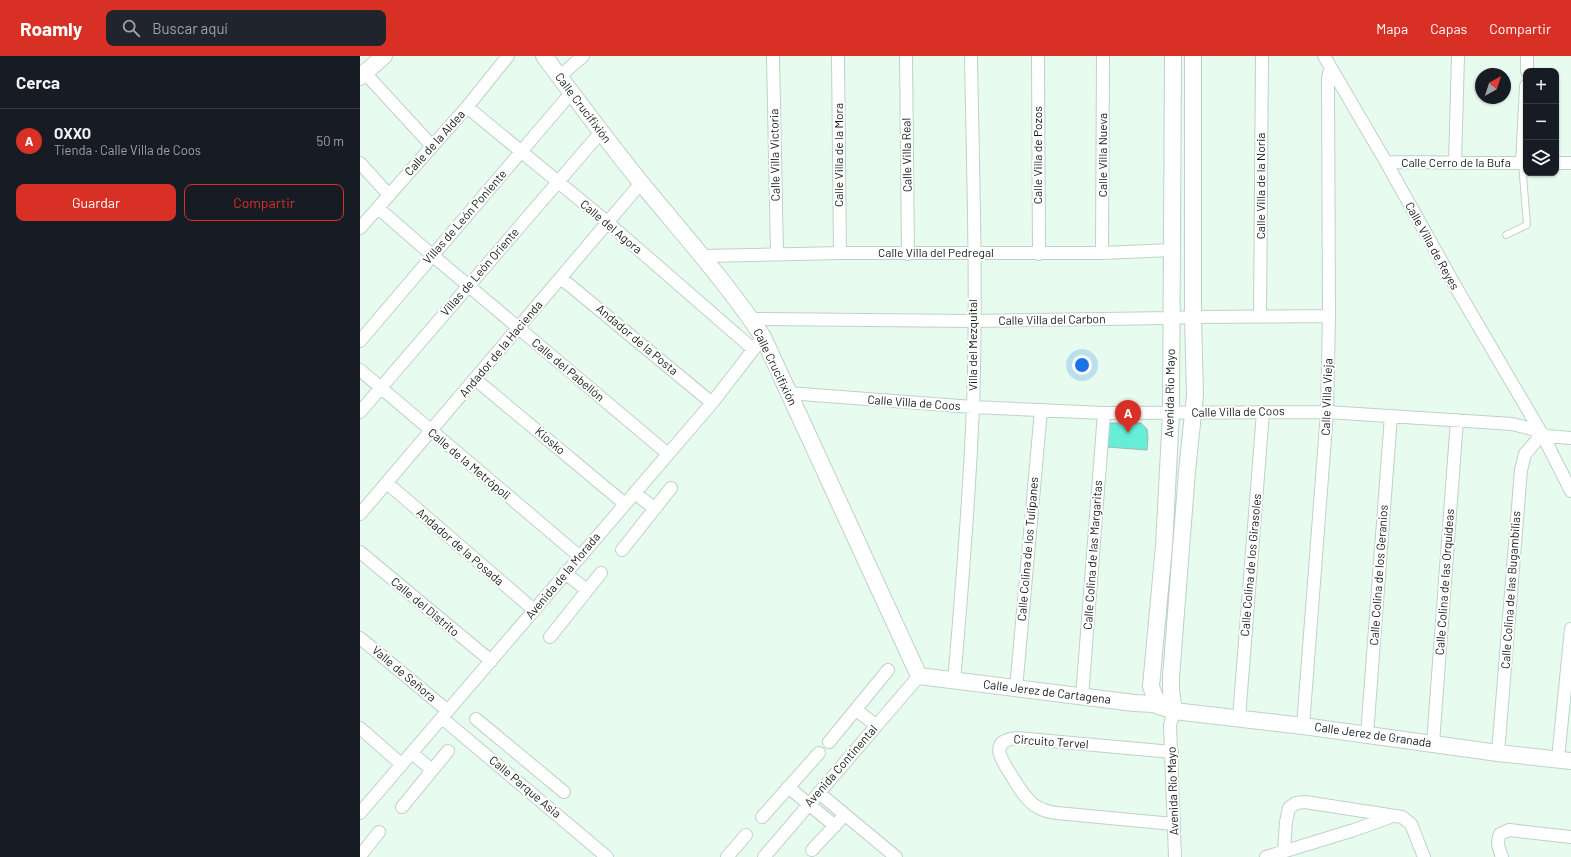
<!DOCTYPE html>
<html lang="es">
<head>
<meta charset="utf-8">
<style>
	:root { --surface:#171b24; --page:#20242c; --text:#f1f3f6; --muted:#9ea1a6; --line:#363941; --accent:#d93025 }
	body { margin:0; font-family:Barlow,sans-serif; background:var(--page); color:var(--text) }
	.controls { position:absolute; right:12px; top:12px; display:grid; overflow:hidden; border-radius:8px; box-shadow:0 1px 3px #0004 }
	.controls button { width:36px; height:36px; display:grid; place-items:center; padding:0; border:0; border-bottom:1px solid var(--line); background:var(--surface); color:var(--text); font:20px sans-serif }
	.compass { position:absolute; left:1115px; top:12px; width:36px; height:36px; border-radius:50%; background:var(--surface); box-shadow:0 1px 3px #0004; rotate:39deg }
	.you { position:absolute; left:722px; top:309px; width:14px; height:14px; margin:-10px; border:3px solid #fff; border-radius:50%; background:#1a73e8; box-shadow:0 0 0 6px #1a73e833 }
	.badge { display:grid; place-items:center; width:26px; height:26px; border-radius:50%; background:var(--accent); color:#fff; font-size:13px; font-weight:700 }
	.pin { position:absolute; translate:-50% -33px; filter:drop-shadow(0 1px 2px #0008) }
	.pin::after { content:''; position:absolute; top:21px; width:14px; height:12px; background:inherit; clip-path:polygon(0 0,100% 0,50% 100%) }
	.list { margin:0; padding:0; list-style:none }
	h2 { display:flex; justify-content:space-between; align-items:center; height:52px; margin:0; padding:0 16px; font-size:17px }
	h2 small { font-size:13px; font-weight:400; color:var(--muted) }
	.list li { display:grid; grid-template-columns:26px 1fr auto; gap:12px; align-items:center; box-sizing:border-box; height:64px; padding:0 16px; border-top:1px solid var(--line) }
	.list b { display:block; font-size:15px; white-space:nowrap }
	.list p { margin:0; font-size:13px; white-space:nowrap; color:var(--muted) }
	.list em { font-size:13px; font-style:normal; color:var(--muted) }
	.actions { display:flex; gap:8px; padding:12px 16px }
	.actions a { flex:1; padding:9px 0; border:1px solid var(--accent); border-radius:8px; text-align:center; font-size:14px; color:var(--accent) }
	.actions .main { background:var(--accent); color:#fff }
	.icon { flex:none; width:22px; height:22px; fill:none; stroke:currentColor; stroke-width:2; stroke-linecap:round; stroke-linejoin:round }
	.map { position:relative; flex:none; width:1211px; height:801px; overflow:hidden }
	header { display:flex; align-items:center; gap:24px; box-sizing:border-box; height:56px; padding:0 20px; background:var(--accent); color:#fff }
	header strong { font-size:19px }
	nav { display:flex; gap:22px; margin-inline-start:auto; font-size:14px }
	.search { width:280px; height:36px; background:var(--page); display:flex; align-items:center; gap:10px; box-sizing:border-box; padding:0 14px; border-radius:8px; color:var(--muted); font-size:15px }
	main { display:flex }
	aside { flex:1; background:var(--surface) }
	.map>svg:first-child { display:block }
</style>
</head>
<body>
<header>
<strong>Roamly</strong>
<div class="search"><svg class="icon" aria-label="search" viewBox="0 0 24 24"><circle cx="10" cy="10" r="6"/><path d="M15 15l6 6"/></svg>Buscar aquí</div>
<nav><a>Mapa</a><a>Capas</a><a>Compartir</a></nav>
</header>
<main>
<aside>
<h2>Cerca<small></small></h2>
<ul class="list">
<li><span class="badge">A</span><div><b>OXXO</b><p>Tienda · Calle Villa de Coos</p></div><em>50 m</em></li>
</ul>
<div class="actions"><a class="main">Guardar</a><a>Compartir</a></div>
</aside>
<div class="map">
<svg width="1211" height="801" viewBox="0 0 1211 801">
	<rect width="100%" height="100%" fill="#e7fbef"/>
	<path fill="#65edd8" stroke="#a1b8b3" d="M749,367H781L787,373L788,382L787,394L747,391Z"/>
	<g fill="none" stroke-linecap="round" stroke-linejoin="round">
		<defs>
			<path id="lane" d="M1146,179L1167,169L1162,107"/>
			<path id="street" d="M413,0L417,198
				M478,0L480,197
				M546,0L548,198
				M678,0L679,198
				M964,0L1026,106L1098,235L1182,378L1211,435
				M1167,15V0
				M5,17L72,90
				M199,21L223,0
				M107,51L247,166L393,293
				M1026,106L1166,107
				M0,107L29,139
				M1095,107L1098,0
				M1162,107L1166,30
				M1196,107H1211
				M18,152L72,199L308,398
				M0,172L107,51L148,0
				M742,197L743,0
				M342,200L480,197H742L811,194
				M201,222L352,347
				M900,260L902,0
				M391,263L613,265L811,262L833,261L969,260
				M0,285L211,37
				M0,314L219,500
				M115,323L265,448
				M428,337L613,351L744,357L967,356L1152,368L1172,373L1187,380L1211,382
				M0,356L241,76
				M27,427L174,554
				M275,437L295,453
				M0,458L281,127
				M262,494L311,432
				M0,496L131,605
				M205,517L227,534
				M190,581L241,517
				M0,582L88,655
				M594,625C602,534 609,443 613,352C617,235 613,117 611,0
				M656,633L681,354
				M722,641L744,357
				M496,654L516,669
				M814,655L810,669L815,801
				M82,662L247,801
				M879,662L903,356
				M116,663L204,736
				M943,670L967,356L969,260L968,23L969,17L972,14
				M0,672L41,708
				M1007,679L1031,360
				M469,686L528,614
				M1073,687L1097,364
				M812,696L657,682C626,685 643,706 653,722C659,732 665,742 674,749C681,754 689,756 697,757L813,768
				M52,697L72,714
				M1138,697L1161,414L1165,398L1182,378
				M1198,703L1211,573
				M428,731L475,770
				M459,737L536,801
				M42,751L88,695
				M0,757L352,347L403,281
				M402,761L459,697
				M452,794L480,764
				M924,795L926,766L929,752L936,747L945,746L1042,761L1051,768L1064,801
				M0,800L19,776
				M367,801L386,779
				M404,801L559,620
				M906,801L994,774L1033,760
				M1142,801C1139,793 1136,786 1140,778L1149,774L1211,781"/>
			<path id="secondary" d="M184,0C216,43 248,86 282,128C323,178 367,227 403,281L559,620L774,647L793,648L814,655L943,670L1138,697L1211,705
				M0,21L24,0
				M801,651L794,639L791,630L804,490L811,357L813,0
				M814,655L811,635V621L827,415L835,339L833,261V0"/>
		</defs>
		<use href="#lane" stroke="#bfd2c7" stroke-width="8"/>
		<use href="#street" stroke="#bfd2c7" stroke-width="14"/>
		<use href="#secondary" stroke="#bfd2c7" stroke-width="18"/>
		<use href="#lane" stroke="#fff" stroke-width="6"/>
		<use href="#street" stroke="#fff" stroke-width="12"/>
		<use href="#secondary" stroke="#fff" stroke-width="16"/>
	</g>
	<g text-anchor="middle" stroke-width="4" stroke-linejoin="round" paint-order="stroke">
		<g font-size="12" fill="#151d19" stroke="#fff">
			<text transform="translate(223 52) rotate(53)" y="4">Calle Crucifixión</text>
			<text transform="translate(75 87) rotate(-48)" y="4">Calle de la Aldea</text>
			<text transform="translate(415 99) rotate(-91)" y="4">Calle Villa Victoria</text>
			<text transform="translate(479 99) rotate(-90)" y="4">Calle Villa de la Mora</text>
			<text transform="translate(547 99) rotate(-91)" y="4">Calle Villa Real</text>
			<text transform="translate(678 99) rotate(-90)" y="4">Calle Villa de Pozos</text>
			<text transform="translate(743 99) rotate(-90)" y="4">Calle Villa Nueva</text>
			<text x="1096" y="111">Calle Cerro de la Bufa</text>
			<text transform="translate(901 130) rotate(-90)" y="4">Calle Villa de la Noria</text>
			<text transform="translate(105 161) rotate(-49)" y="4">Villas de León Poniente</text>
			<text transform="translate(251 171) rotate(40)" y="4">Calle del Agora</text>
			<text transform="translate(1072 190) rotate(61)" y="4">Calle Villa de Reyes</text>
			<text x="576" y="201">Calle Villa del Pedregal</text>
			<text transform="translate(120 216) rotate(-49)" y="4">Villas de León Oriente</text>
			<text transform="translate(692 264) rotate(-1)" y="4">Calle Villa del Carbon</text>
			<text transform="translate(277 284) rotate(40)" y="4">Andador de la Posta</text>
			<text transform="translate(613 289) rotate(-90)" y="4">Villa del Mezquital</text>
			<text transform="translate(141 293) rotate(-50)" y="4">Andador de la Hacienda</text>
			<text transform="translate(415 311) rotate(64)" y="4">Calle Crucifixión</text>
			<text transform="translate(208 314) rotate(40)" y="4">Calle del Pabellón</text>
			<text transform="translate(810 337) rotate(-89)" y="4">Avenida Río Mayo</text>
			<text transform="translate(967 341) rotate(-88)" y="4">Calle Villa Vieja</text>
			<text transform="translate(554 347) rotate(4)" y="4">Calle Villa de Coos</text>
			<text transform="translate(878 356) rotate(-1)" y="4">Calle Villa de Coos</text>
			<text transform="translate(190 385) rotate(40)" y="4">Kiosko</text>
			<text transform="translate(109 408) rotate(40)" y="4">Calle de la Metrópoli</text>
			<text transform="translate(100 491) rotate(41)" y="4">Andador de la Posada</text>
			<text transform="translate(668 493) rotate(-85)" y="4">Calle Colina de los Tulipanes</text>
			<text transform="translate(733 499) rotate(-86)" y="4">Calle Colina de las Margaritas</text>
			<text transform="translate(891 509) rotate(-85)" y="4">Calle Colina de los Girasoles</text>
			<text transform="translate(1019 519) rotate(-86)" y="4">Calle Colina de los Geranios</text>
			<text transform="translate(203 520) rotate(-50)" y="4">Avenida de la Morada</text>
			<text transform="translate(1085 526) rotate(-86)" y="4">Calle Colina de las Orquídeas</text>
			<text transform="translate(1151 534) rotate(-86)" y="4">Calle Colina de las Bugambilias</text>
			<text transform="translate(65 551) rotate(40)" y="4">Calle del Distrito</text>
			<text transform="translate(44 618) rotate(40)" y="4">Valle de Señora</text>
			<text transform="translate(687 636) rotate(7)" y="4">Calle Jerez de Cartagena</text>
			<text transform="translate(1013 679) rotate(8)" y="4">Calle Jerez de Granada</text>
			<text transform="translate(691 686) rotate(4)" y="4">Circuito Tervel</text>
			<text transform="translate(481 710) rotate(-49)" y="4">Avenida Continental</text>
			<text transform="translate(165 731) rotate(40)" y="4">Calle Parque Asia</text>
			<text transform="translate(813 735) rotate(-92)" y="4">Avenida Río Mayo</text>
		</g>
	</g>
</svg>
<div class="controls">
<button>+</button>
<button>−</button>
<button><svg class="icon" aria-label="layers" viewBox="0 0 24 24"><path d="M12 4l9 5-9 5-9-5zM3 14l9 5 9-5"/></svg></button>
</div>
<svg class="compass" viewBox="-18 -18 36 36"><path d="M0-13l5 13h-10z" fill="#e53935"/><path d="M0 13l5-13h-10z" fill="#9ea1a6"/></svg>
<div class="you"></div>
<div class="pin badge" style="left:768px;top:377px">A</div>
</div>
</main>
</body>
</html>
